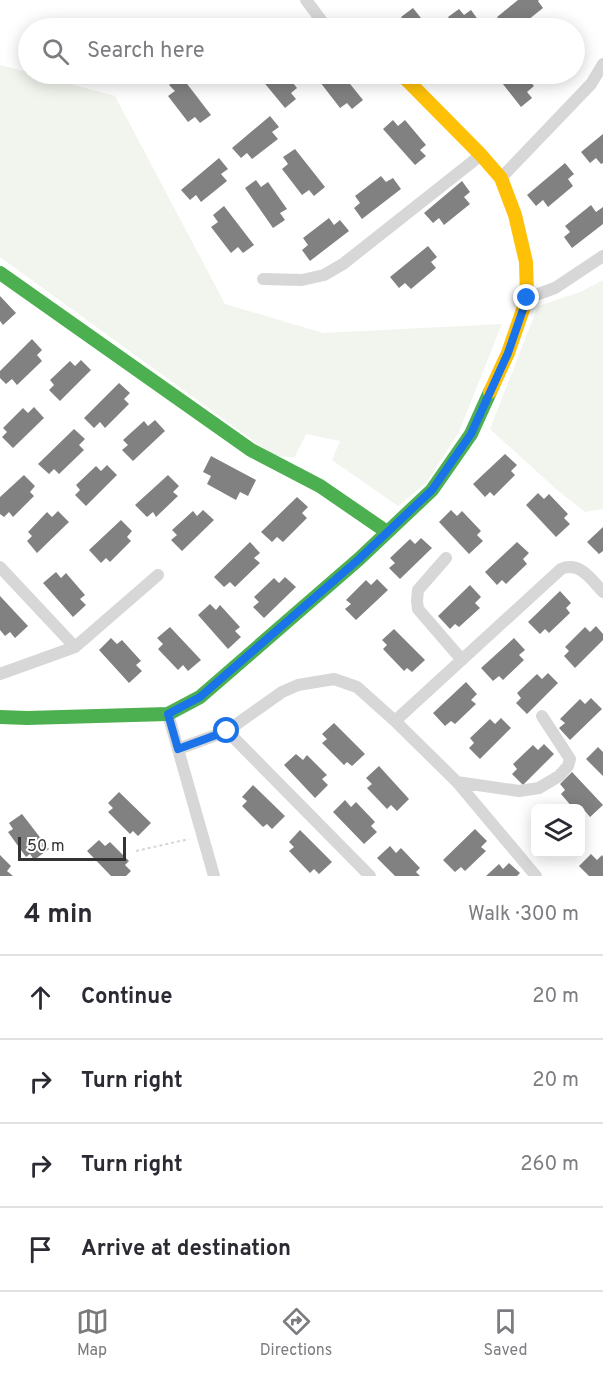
<!DOCTYPE html>
<html lang="en">
<head>
<meta charset="utf-8">
<style>
	:root { --surface:#fff; --page:#f2f2f3; --text:#2b2b33; --muted:#7c7c81; --line:#e1e1e2; --accent:#7a7a7a }
	body { margin:0; font-family:Overpass,sans-serif; background:var(--page); color:var(--text) }
	.controls { position:absolute; right:18px; bottom:18px; display:grid; overflow:hidden; border-radius:9px; box-shadow:0 3px 15px #0003 }
	.controls button { width:54px; height:54px; display:grid; place-items:center; padding:0; border:0; border-bottom:2px solid var(--line); background:var(--surface); color:var(--text); font:30px sans-serif }
	.scale { position:absolute; left:18px; bottom:15px; width:108px; box-sizing:border-box; padding-left:6px; border:3px solid #333; border-top:0; font-size:16px; line-height:21px; white-space:nowrap; color:#333; -webkit-text-stroke:4px #fff; paint-order:stroke }
	.stop { position:absolute; width:18px; height:18px; margin:-14px; border:4px solid #1a73e8; border-radius:50%; background:#fff }
	.stop.end { background:#1a73e8; border-color:#fff; box-shadow:0 2px 6px #0008 }
	.list { margin:0; padding:0; list-style:none }
	h2 { display:flex; justify-content:space-between; align-items:center; height:78px; margin:0; padding:0 24px; font-size:26px }
	h2 small { font-size:20px; font-weight:400; color:var(--muted) }
	.list li { display:grid; grid-template-columns:39px 1fr auto; gap:18px; align-items:center; box-sizing:border-box; height:84px; padding:0 24px; border-top:2px solid var(--line) }
	.list b { display:block; font-size:22px; white-space:nowrap }
	.list em { font-size:20px; font-style:normal; color:var(--muted) }
	.icon { flex:none; width:33px; height:33px; fill:none; stroke:currentColor; stroke-width:2; stroke-linecap:round; stroke-linejoin:round }
	.map { position:relative; flex:none; width:603px; height:876px; overflow:hidden }
	.search { position:absolute; background:var(--surface); box-shadow:0 3px 15px #0003; left:18px; right:18px; top:18px; height:66px; display:flex; align-items:center; gap:15px; box-sizing:border-box; padding:0 21px; border-radius:33px; color:var(--muted); font-size:22px }
	.sheet { height:414px; background:var(--surface) }
	nav { display:flex; justify-content:space-around; align-items:center; box-sizing:border-box; height:84px; border-top:2px solid var(--line); background:var(--surface); font-size:16px; color:var(--muted) }
	nav a { display:grid; justify-items:center; gap:3px }
	nav .on { color:var(--accent) }
	.map>svg:first-child { display:block }
</style>
</head>
<body>
<div class="map">
<svg width="603" height="876" viewBox="0 0 603 876">
	<rect width="100%" height="100%" fill="#fff"/>
	<path fill="#f1f5ed" d="M0,65L28,72V74H33L115,96L225,304L323,333L502,324L459,432L426,483L398,506L332,460L340,441L306,434L294,458L273,455L0,257Z
		M603,280V509L585,512L556,489L490,429L538,306L580,292Z"/>
	<path fill="#818181" d="M518,0H539L538,1L543,8L518,28L512,23L506,28L497,17Z
		M413,8L429,28H399L406,23L401,17Z
		M459,9L464,15L471,10L484,28H456L448,17Z
		M257,74H286L297,88L291,93L296,99L285,108Z
		M324,74H342L363,100L352,109L347,103L340,108L320,82L327,77Z
		M495,74H523L534,86L527,92L532,98L521,107Z
		M181,76L211,115L200,123L195,117L188,122L168,96L175,91L169,85Z
		M270,116L279,127L272,132L278,139L252,159L247,153L241,158L232,148Z
		M393,120L398,126L405,120L426,145L420,150L426,156L415,165L383,129Z
		M603,134V163L601,164L596,158L590,163L581,152Z
		M295,149L325,187L314,196L309,190L302,195L282,169L288,164L283,157Z
		M219,158L228,169L221,174L227,181L201,202L196,195L190,200L181,190Z
		M565,163L574,174L568,179L573,186L548,207L543,200L536,206L527,195Z
		M381,176L386,182L393,178L401,189L362,219L354,208L360,203L355,196Z
		M256,180L261,187L268,182L287,209L280,213L285,220L273,228L245,188Z
		M462,181L470,192L464,197L470,204L444,225L439,218L433,223L424,213Z
		M591,205L596,212L603,207V224L572,248L564,237L570,232L565,226Z
		M224,206L254,245L243,253L238,247L231,253L211,227L218,222L213,215Z
		M329,218L334,225L340,220L349,231L310,261L302,250L308,245L303,238Z
		M428,246L437,257L431,262L436,268L411,289L405,283L399,288L390,277Z
		M0,296L16,313L3,325L0,321Z
		M32,339L42,350L37,355L42,361L17,385L12,379L6,384L0,378V371Z
		M81,360L91,370L60,401L49,390L54,385L50,380L70,361L75,366Z
		M119,383L130,393L124,399L129,404L105,428L100,422L94,428L84,418Z
		M34,407L44,418L13,448L2,437L7,432L3,428L23,408L28,413Z
		M155,420L165,431L133,461L122,450L128,445L123,440L144,421L148,426Z
		M74,429L85,439L79,445L84,450L59,474L54,469L49,474L38,464Z
		M505,454L517,465L511,471L515,475L494,496L490,492L485,497L473,484Z
		M211,456L256,480L248,496L240,492L236,500L207,484L211,476L203,472Z
		M107,465L117,475L86,506L75,495L80,490L76,485L96,466L101,471Z
		M24,475L35,486L30,492L34,496L13,517L9,512L4,517L0,514V497Z
		M168,475L179,486L173,492L178,496L156,517L153,512L147,517L135,505Z
		M538,493L544,499L549,494L568,514L564,518L570,524L556,537L526,505Z
		M297,497L308,507L302,513L307,518L283,542L277,537L272,542L261,532Z
		M203,510L214,520L182,551L171,540L177,535L172,530L193,511L197,516Z
		M451,510L457,516L462,511L481,531L477,535L483,541L469,554L439,522Z
		M58,511L69,522L37,553L27,541L32,536L28,532L47,512L52,517Z
		M121,520L132,531L127,537L131,541L110,562L106,558L101,563L89,550Z
		M603,527V551L599,554L587,542Z
		M421,538L432,548L400,579L389,568L395,563L390,558L410,539L415,544Z
		M250,542L260,553L254,558L260,563L235,587L230,582L224,587L214,577Z
		M517,542L529,553L523,559L527,564L506,584L502,580L497,585L485,572Z
		M56,572L61,578L66,573L85,595L80,599L86,605L73,617L43,583Z
		M285,577L296,587L264,618L253,607L259,602L254,597L274,578L279,583Z
		M377,579L388,590L356,620L345,609L351,604L346,600L366,580L371,585Z
		M470,585L481,597L475,603L480,608L459,627L455,624L450,629L438,616Z
		M560,591L571,603L566,608L570,613L549,633L545,629L540,634L528,622Z
		M0,596L28,626L15,638L10,632L5,636L0,630Z
		M210,604L216,610L220,605L240,627L235,631L241,637L228,649L198,615Z
		M596,626L603,634V640L575,668L564,656L569,651L565,647L585,627L590,632Z
		M170,627L201,660L188,671L183,665L178,670L158,649L163,644L157,638Z
		M394,629L425,660L412,672L407,668L404,671L383,649L387,645L382,640Z
		M111,638L117,644L122,640L141,661L136,665L142,671L129,683L99,650Z
		M514,638L525,650L519,655L524,660L503,680L499,676L493,681L481,668Z
		M548,673L558,683L527,714L516,703L521,698L517,693L537,674L542,679Z
		M466,682L477,694L471,700L476,704L455,724L451,721L445,726L433,713Z
		M591,698L602,709L570,740L559,728L565,723L560,719L580,699L585,704Z
		M501,718L511,728L480,759L469,748L474,743L470,738L490,719L495,724Z
		M334,723L365,754L352,766L347,762L344,765L322,743L327,739L322,734Z
		M544,744L554,754L523,785L512,774L517,769L513,764L533,745L538,750Z
		M598,747L603,752V776L586,759Z
		M296,754L303,760L307,755L327,775L322,779L328,785L315,798L284,765Z
		M379,766L409,799L397,811L391,805L387,809L367,788L372,784L366,778Z
		M572,772L603,805L590,817L585,811L580,815V808H573L561,794L565,790L560,784Z
		M253,785L285,816L272,829L267,824L263,827L242,806L247,801L242,797Z
		M119,792L151,823L138,836L133,831L130,834L108,812L113,808L108,803Z
		M345,800L351,807L356,802L375,822L371,826L377,832L364,844L333,812Z
		M22,814L49,849L34,860L30,854L26,857L8,832L13,829L9,823Z
		M475,829L487,841L481,847L486,851L465,871L461,867L455,872L443,860Z
		M300,830L332,862L319,874L314,869L310,873L289,851L294,847L289,842Z
		M99,840L105,846L110,842L129,861L125,865L131,871L126,876H111L87,851Z
		M390,846L396,853L401,848L420,868L416,872L420,876H395L377,858Z
		M591,854L597,860L602,855L603,857V876H589L579,866Z
		M0,855L11,866L7,871L13,876H0Z
		M509,863L520,873L517,876H486L499,864L503,869Z"/>
	<g fill="none" stroke-linecap="round" stroke-linejoin="round">
		<path stroke="#d6d6d6" stroke-width="2" stroke-dasharray="3 3" stroke-linecap="butt" d="M136,851L189,839"/>
		<path stroke="#d7d7d7" stroke-width="12" d="M306,0L327,28
			M275,28L309,26L329,28
			M501,178L591,84L603,64
			M263,279L302,280L324,275L343,264L481,155
			M527,298L555,288L603,256
			M446,558L418,590L417,601L418,609L462,660
			M0,567L75,647
			M0,674L75,647L158,575
			M168,714L214,876
			M395,721L561,569C580,561 591,579 603,592
			M227,731L370,876
			M178,749L227,731L282,692L298,685L334,679L357,687L395,721L457,782L536,876
			M457,782L519,791L539,788L559,776L568,766L570,759L542,716"/>
		<path stroke="#4caf50" stroke-width="14" d="M0,273L251,450L320,486L387,532
			M0,717L27,718L168,714L200,697L359,559L432,490L471,434L490,392"/>
		<path stroke="#ffc107" stroke-width="14" d="M401,74L481,155L501,178L515,215L526,262L527,298L508,353L490,392"/>
	</g>
	<g fill="none" stroke-linecap="round" stroke-linejoin="round">
		<path stroke="#1a73e8" stroke-width="8" d="M227,731L178,749L168,714L200,697L359,559L432,490L471,434L508,353L527,298"/>
	</g>
</svg>
<div class="controls">
<button><svg class="icon" aria-label="layers" viewBox="0 0 24 24"><path d="M12 4l9 5-9 5-9-5zM3 14l9 5 9-5"/></svg></button>
</div>
<div class="scale">50 m</div>
<div class="stop" style="left:227px;top:731px"></div>
<div class="stop end" style="left:527px;top:298px"></div>
<div class="search"><svg class="icon" aria-label="search" viewBox="0 0 24 24"><circle cx="10" cy="10" r="6"/><path d="M15 15l6 6"/></svg>Search here</div>
</div>
<section class="sheet">
<h2>4 min<small>Walk · 300 m</small></h2>
<ul class="list">
<li><svg class="icon" aria-label="ahead" viewBox="0 0 24 24"><path d="M12 20V5M6 11l6-6 6 6"/></svg><div><b>Continue</b></div><em>20 m</em></li>
<li><svg class="icon" aria-label="right" viewBox="0 0 24 24"><path d="M7 20v-9h11M14 6l5 5-5 5"/></svg><div><b>Turn right</b></div><em>20 m</em></li>
<li><svg class="icon" aria-label="right" viewBox="0 0 24 24"><path d="M7 20v-9h11M14 6l5 5-5 5"/></svg><div><b>Turn right</b></div><em>260 m</em></li>
<li><svg class="icon" aria-label="arrive" viewBox="0 0 24 24"><path d="M6 21V4h12l-3 4 3 4H6"/></svg><div><b>Arrive at destination</b></div></li>
</ul>
</section>
<nav>
<a class="on"><svg class="icon" aria-label="map" viewBox="0 0 24 24"><path d="M3 6l6-2 6 2 6-2v14l-6 2-6-2-6 2zM9 4v14M15 6v14"/></svg>Map</a>
<a><svg class="icon" aria-label="directions" viewBox="0 0 24 24"><path d="M12 3l9 9-9 9-9-9zM9 14v-3h6M13 9l2 2-2 2"/></svg>Directions</a>
<a><svg class="icon" aria-label="saved" viewBox="0 0 24 24"><path d="M7 4h10v16l-5-4-5 4z"/></svg>Saved</a>
</nav>
</body>
</html>
